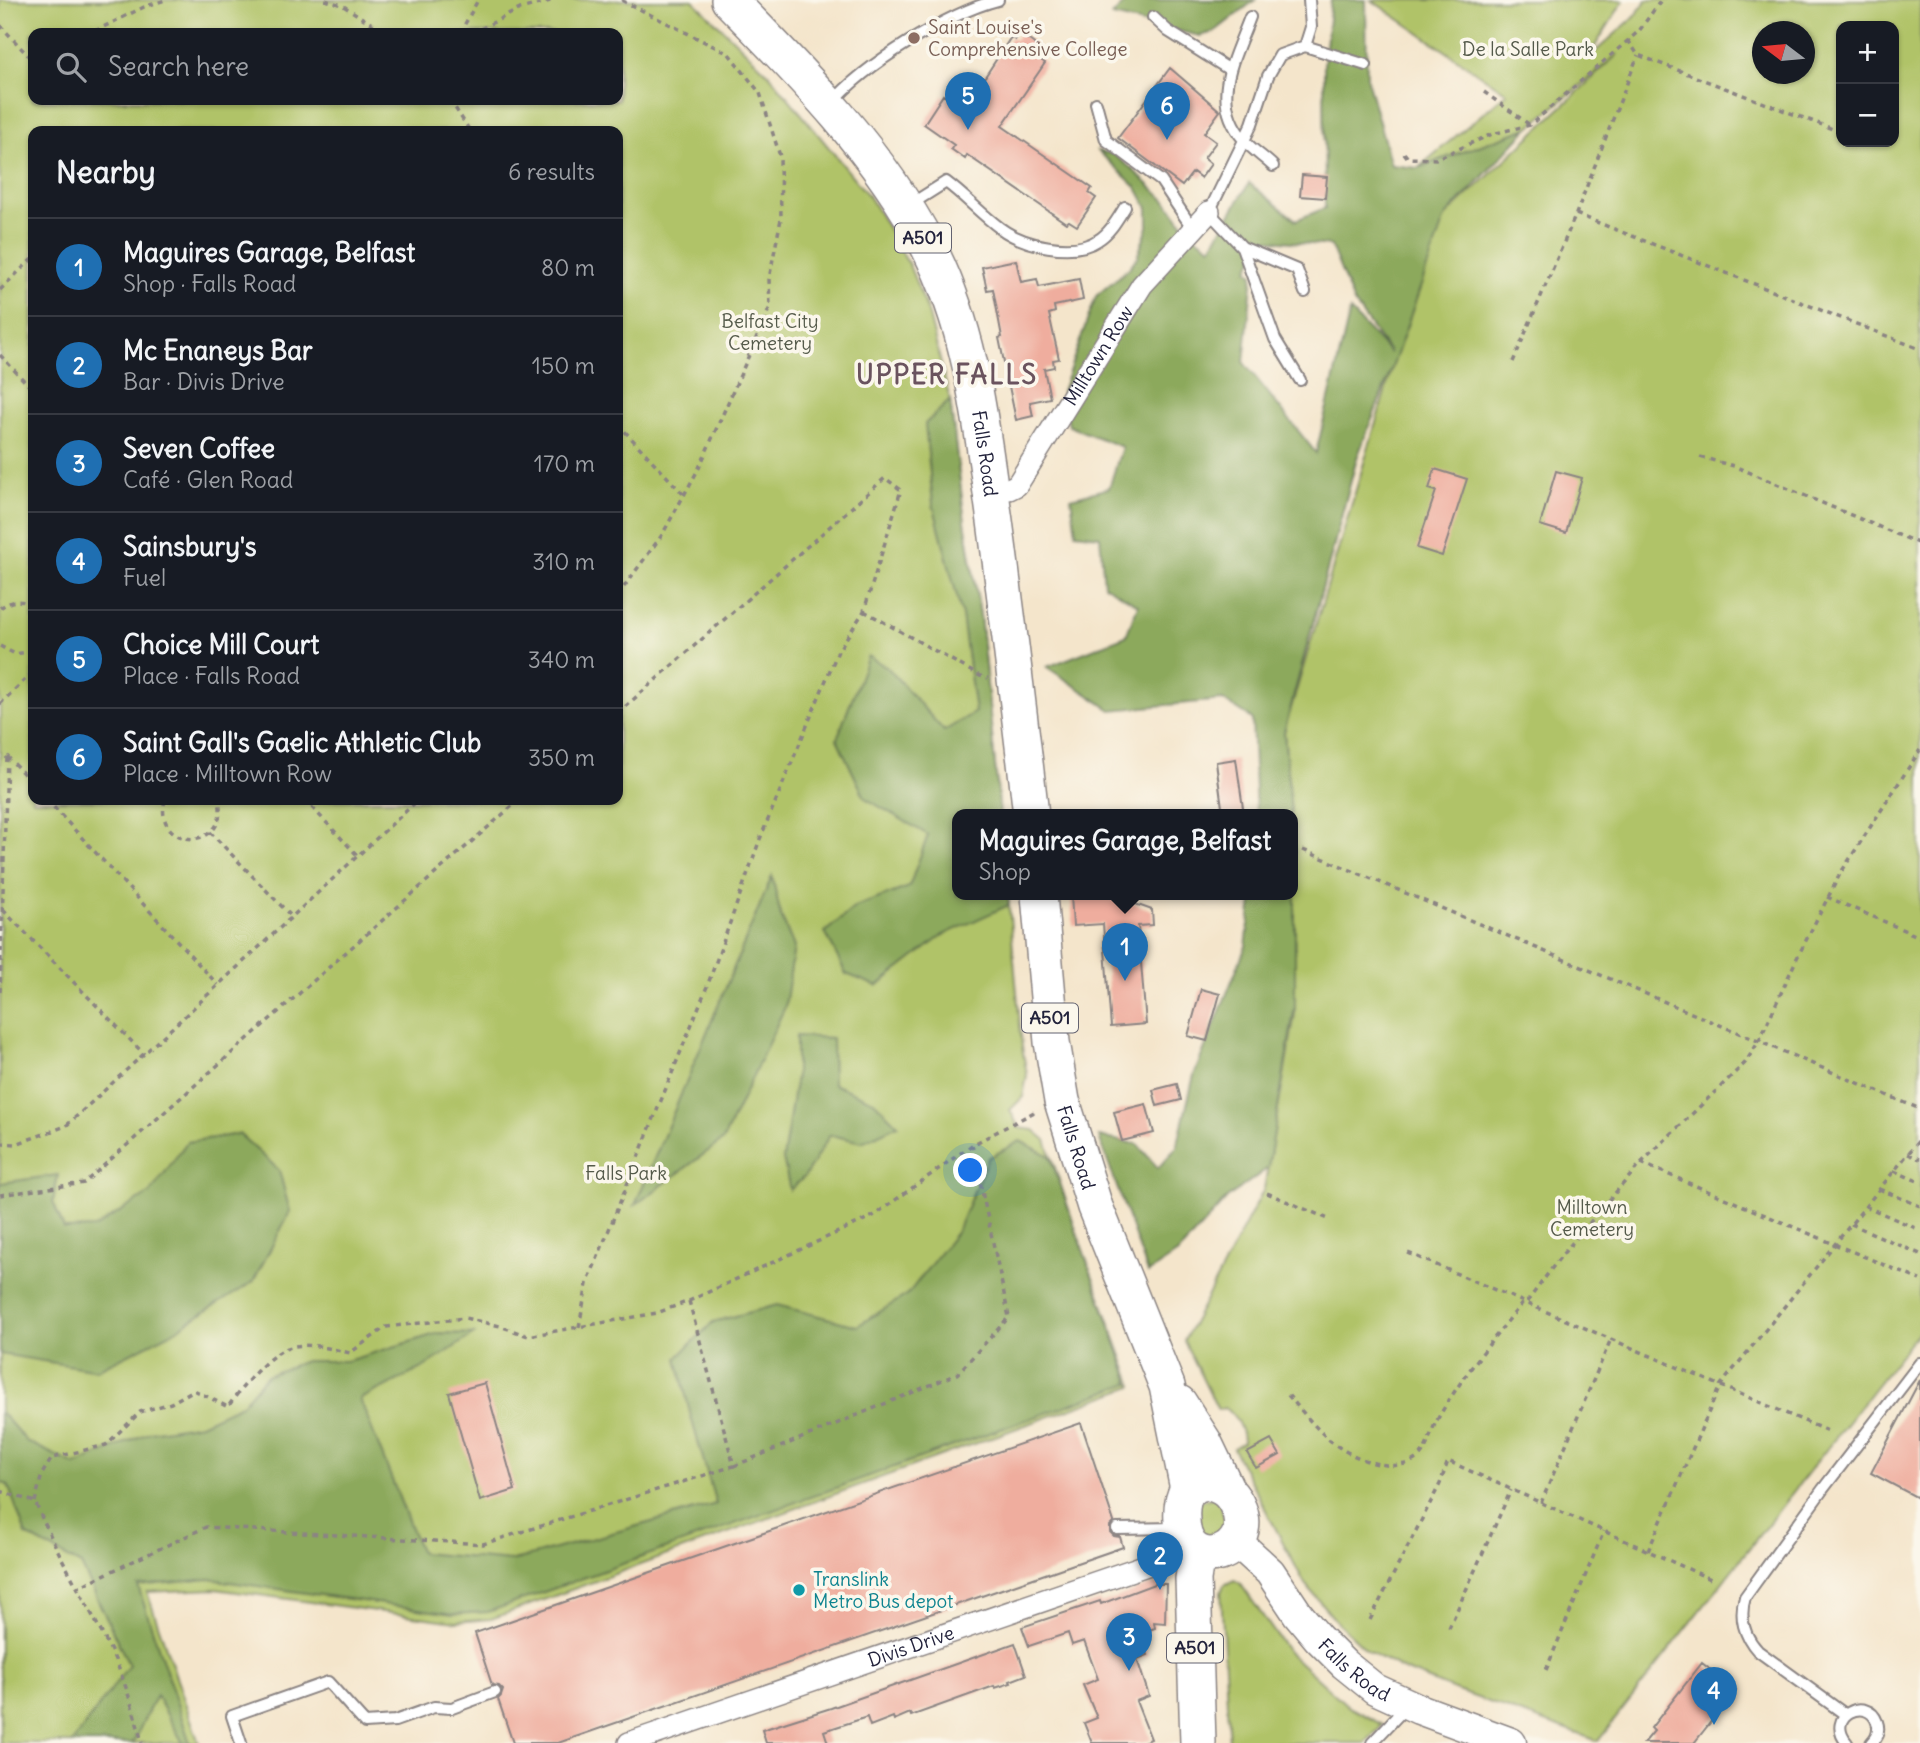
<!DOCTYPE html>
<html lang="en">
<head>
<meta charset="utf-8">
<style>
	:root { --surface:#171b24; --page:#242831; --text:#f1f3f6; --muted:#9ea1a6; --line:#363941; --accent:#1f6fb2 }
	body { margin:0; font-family:Delius,sans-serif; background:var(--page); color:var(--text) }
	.controls { position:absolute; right:21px; top:21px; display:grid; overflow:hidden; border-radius:14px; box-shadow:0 2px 5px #0004 }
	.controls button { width:63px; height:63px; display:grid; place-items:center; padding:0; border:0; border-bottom:2px solid var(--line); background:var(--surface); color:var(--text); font:35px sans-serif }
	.compass { position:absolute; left:1752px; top:21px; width:63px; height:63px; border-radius:50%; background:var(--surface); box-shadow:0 2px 5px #0004; rotate:286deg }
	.you { position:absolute; left:971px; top:1171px; width:24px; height:24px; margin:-18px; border:5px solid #fff; border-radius:50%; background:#1a73e8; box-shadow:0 0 0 10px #1a73e833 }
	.badge { display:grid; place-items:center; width:46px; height:46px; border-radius:50%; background:var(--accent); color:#fff; font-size:23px; font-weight:700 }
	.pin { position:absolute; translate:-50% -58px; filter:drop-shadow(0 2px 4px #0008) }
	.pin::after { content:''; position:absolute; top:37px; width:24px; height:21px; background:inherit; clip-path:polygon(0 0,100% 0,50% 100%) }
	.popup { position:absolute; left:952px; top:809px; width:346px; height:91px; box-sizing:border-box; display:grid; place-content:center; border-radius:14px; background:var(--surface); filter:drop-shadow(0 2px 5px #0005); font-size:23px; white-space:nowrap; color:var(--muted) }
	.popup b { font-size:26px; color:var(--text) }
	.popup::after { content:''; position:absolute; left:50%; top:100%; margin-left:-14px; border:14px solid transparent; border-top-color:var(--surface) }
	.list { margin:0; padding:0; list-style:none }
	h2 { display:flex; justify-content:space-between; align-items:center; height:91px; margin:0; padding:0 28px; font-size:30px }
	h2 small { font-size:23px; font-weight:400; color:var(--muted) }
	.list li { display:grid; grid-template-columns:46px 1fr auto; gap:21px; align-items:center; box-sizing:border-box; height:98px; padding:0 28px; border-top:2px solid var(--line) }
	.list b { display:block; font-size:26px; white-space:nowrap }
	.list p { margin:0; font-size:23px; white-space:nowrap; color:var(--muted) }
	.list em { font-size:23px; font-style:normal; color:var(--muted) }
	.icon { flex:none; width:38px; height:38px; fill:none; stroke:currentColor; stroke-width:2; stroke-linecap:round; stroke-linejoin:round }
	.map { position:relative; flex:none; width:1920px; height:1743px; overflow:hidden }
	.search { position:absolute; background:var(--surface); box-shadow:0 2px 5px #0004; left:28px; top:28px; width:595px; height:77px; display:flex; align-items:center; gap:18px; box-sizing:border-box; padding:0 24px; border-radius:14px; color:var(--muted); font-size:26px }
	.panel { position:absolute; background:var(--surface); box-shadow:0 2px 5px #0004; left:28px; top:126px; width:595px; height:679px; border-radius:14px }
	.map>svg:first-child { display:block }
</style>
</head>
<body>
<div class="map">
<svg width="1920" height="1743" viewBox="0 0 1920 1743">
	<rect width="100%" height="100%" fill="#fbf7ec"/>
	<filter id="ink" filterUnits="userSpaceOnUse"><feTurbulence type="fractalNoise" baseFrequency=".0143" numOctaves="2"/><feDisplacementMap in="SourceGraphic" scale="14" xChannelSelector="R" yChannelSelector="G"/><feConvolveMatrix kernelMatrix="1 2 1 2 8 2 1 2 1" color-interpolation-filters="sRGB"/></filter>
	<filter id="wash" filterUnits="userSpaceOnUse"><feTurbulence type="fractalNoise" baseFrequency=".00686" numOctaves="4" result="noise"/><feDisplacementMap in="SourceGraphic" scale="28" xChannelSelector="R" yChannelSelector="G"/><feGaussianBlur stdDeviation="1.57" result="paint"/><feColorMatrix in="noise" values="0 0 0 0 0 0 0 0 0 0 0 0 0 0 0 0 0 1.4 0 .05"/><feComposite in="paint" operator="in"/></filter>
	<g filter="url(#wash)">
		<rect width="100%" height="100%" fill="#f4e5cb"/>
		<path fill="#b0c367" stroke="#697251" stroke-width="2" fill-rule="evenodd" d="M0,0H693L768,73L871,199L909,265L928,312L950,400L962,502L980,615L1000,815H957V895H1008L1022,1047L1027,1075L1023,1097L1010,1110L1019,1128L1034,1130L1046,1140L1078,1237L1133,1386L491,1619L456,1622L215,1589L147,1592L199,1743H0ZM33,33H618V100H33ZM33,131H618V800H33Z
			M1371,0H1624L1587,59L1633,18L1647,0H1920V1330L1598,1741L1444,1686L1404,1670L1368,1651L1335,1620L1305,1584L1233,1448L1243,1442C1243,1431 1235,1412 1224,1408L1218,1410L1184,1341L1264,1189L1295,1014V857L1284,732L1434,227L1618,54L1528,128L1418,168L1507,93ZM1841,26H1894V142H1841ZM1762,32H1804V74H1762Z
			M1218,1496L1228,1531L1211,1538L1199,1532L1196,1502Z
			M1234,1580L1240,1583L1288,1652L1349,1707L1383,1725L1365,1743H1229L1221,1592L1224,1585Z"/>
		<path fill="#8ca95c" stroke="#57664c" stroke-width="2" fill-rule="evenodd" d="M1127,0H1255L1214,32L1200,36L1112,16Z
			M1331,0H1366L1367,79L1391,165L1418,168L1528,128L1445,217L1395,360L1357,458L1284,732L1291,815H1256L1252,719L1223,700L1111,710L1047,667L1126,636L1138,605L1104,585L1100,536L1076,533L1071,498L1109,488L1122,447L1069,426L1062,391L1096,296L1129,268L1137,257L1148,227V208L1137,188L1098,151L1113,154L1131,168L1167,202L1189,232L1211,247L1249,183L1296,220L1325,208L1324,64ZM1262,239L1331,246L1354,303L1390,353L1350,311L1316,453L1244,363L1253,274L1248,270Z
			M950,400L965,522L980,615L1000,815H957V895H1008L1009,905L943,935L877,986L846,974L825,932L855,907L909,887L928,835L865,798L837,739L868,656L888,668L944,731L975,712L962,616L933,504L925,424Z
			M1293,833L1295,857V1006L1268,1168L1227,1198L1178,1253L1148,1273L1099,1137L1137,1144L1158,1168L1177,1147L1194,1075L1246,946L1253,895H1293Z
			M772,876L781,916L794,947L785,1007L723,1140L635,1205Z
			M796,1036L832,1038L833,1084L874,1101L898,1125L862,1142L830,1135L805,1176L790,1190L783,1159L796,1076Z
			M239,1134L279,1170L290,1212L253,1282L169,1334L97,1370L0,1354V1183L58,1175L53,1202L64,1229L94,1228L150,1193L187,1142Z
			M1020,1141L1050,1156L1130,1383L488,1612L453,1614L209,1579L138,1586L190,1743H183L156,1695L133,1743H72L129,1665L81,1565L26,1535L8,1485L0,1482V1411L26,1441L75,1465L150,1432L200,1424L241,1405L266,1376L305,1361H347L439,1333L474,1334L421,1369L360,1399L421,1553L512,1561L716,1504L691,1417L677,1358L713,1322L777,1305L857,1326L908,1294L957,1231L988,1158Z"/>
		<g id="blocks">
			<path fill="#efad9e" d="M1020,33L1046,53L1041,60L1045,63L1002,126L1092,188L1089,193L1096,198L1077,226L1069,221L1066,223L967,155L965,159L951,149L954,145L924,124L943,95L964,109L1011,37L1015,40Z
				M1170,68L1220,111L1204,133L1216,142L1204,158L1211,164L1201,178L1193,172L1182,186L1118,138Z
				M1302,175L1327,177L1325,198L1300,196Z
				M1016,260L1021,282L1037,279L1039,287L1079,279L1083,300L1054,306L1055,312L1049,314L1059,359L1053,360L1054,367L1044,369L1050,398L1030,402L1033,416L1016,420L999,338L1002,337L993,289L987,290L982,267Z
				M1435,469L1467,479L1442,556L1417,548L1436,491L1429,489Z
				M1556,471L1582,478L1566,533L1540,525Z
				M1236,759L1244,815H1223L1216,762Z
				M1071,895H1110L1152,910L1153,925L1138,926L1146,1024L1111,1027L1103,924L1073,926Z
				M1201,989L1220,994L1207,1041L1188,1036Z
				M1177,1084L1181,1100L1157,1106L1153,1090Z
				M1146,1104L1154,1133L1122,1141L1114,1112Z
				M1920,1380V1499L1871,1473Z
				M485,1383L515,1490L480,1501L449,1393Z
				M1081,1423L1114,1522L1110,1526V1532L1114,1536L1120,1537L1123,1547L558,1743H513L498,1699L501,1696L503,1690L499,1686L492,1685L475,1633Z
				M1271,1440L1280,1455L1256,1468L1247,1453Z
				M1154,1584H1166L1165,1623L1154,1622L1155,1628L1139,1633L1148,1655L1137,1659L1149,1696L1136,1701L1151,1739L1141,1743H1092L1084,1723L1097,1718L1083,1685L1098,1679L1084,1641L1072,1645L1068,1633L1029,1646L1022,1627L1100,1601L1101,1604Z
				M1015,1643L1026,1675L1010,1681L1011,1683L995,1688L994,1686L911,1716L910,1713L894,1720L893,1717L870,1726L867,1717L824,1731L828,1743H766L762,1730L831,1708Z
				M1702,1663L1736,1690L1694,1743H1644L1654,1731L1651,1728Z"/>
		</g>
	</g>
	<g filter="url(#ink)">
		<use href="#blocks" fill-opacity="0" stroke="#8b8483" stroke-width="2"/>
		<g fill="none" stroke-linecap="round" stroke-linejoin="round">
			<defs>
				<path id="lane" d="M1153,17L1168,31L1230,70
					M1250,17C1234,60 1209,100 1244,140C1252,150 1264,157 1273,166
					M1305,46L1366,65
					M1096,103L1106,140L1161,181L1193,229
					M831,104C864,65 948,13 998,0
					M908,206L946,182C965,196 981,214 1000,228C1023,245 1073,257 1098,240C1110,233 1118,218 1125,207
					M1242,247L1297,270L1305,292
					M1300,380L1275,339L1242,247L1209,212L1252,124L1268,76L1280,55L1305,46L1311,27L1309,0
					M1117,1529L1177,1528
					M1846,1715L1758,1651C1744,1636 1739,1617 1745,1597L1823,1489L1920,1363
					M241,1743L232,1716L328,1682L365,1723L395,1721L434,1707L452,1708L495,1692
					M1372,1743L1406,1707
					M1847,1743C1824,1716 1867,1695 1877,1722C1880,1730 1877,1737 1871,1743"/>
				<g id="street">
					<path id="s1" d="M991,492L1009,489L1017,485L1142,285L1209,212"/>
					<path id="s2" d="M629,1743L1173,1556L1189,1547"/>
				</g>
				<g id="secondary">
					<path id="s3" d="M1237,1542L1270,1572L1298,1614L1318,1638L1344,1664L1375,1689L1419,1709L1511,1743"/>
				</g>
				<g id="primary">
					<path id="s4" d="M729,0C803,75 879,152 928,246C973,333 981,425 995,521C1008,619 1020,717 1031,815"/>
					<path id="s5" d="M1039,895L1052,1042L1062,1101L1095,1207L1167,1386L1188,1489"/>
					<path d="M1179,1403L1204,1442L1226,1488"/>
					<path d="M1203,1482C1219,1484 1230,1490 1237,1505C1261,1553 1184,1581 1182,1520C1181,1508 1182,1499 1188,1489Z"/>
					<path d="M1197,1553L1193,1579L1198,1743"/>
				</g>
			</defs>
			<use href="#lane" stroke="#8b8483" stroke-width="14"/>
			<use href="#street" stroke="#8b8483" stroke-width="24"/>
			<use href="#secondary" stroke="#8b8483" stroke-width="33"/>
			<use href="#primary" stroke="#8b8483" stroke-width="38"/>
			<path stroke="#8b8483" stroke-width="3.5" stroke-dasharray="5 5" stroke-linecap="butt" d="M325,0L342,5L386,33
				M0,25L33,61
				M95,31L144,7L165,0
				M460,33L478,0
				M472,33L520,9L554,0
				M1628,40L1638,55L1838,131
				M1484,92L1530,125
				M450,100L470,131
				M1404,153L1408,158L1436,159L1492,134L1530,125L1639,31L1661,0
				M1576,214L1920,349
				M0,290L33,258
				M0,355L33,390
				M1513,362L1576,214L1638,55
				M618,424L684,495
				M1700,457L1734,466L1920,544
				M618,595L662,535L699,468L761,328L770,307L769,279L781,219L780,156L760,93L729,54L621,0
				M0,608C11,600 21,599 33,605
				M864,611L980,676L988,678
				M0,646L15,654L33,651
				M0,704L33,672
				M7,756L33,784
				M47,800L218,985
				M165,800C152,850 230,853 219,800
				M305,800L358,856
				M210,832L292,917
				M1303,850L1920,1109
				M1827,897L1920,937
				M3,910L144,1054
				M0,992L7,756
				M0,1143L16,1144L66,1126L418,800
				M1908,1154L1920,1159
				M1641,1163L1920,1280
				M1894,1171L1920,1182
				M1879,1189L1920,1206
				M1267,1193L1331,1220
				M0,1195L84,1183L519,800
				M1865,1206L1920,1230
				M1851,1224L1920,1254
				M1408,1253L1830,1432
				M1527,1302L1561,1256L1641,1163L1745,1063L1759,1041L1797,958L1840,874L1920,750
				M579,1327L587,1284L708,984L760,839L838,651L864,611L901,490L885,478L618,713
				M1288,1395C1302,1411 1315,1428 1332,1442C1352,1458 1392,1475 1416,1459C1427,1453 1430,1433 1436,1422C1459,1380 1494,1338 1524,1301
				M734,1466L957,1374L1009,1317L972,1145
				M0,1491L35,1502C57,1554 86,1601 111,1651C125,1680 134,1711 142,1743
				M35,1502L42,1474L52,1458L106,1445L140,1412L171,1403L194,1390L228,1407C240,1389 267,1355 288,1348C307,1341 331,1349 350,1353L386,1327L465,1318L500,1326L528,1336L657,1313L689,1301L873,1216L972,1145L1038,1110
				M1541,1503L1611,1339
				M1648,1551L1720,1386L1920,1139
				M76,1588L206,1527L483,1544L734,1466L689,1301
				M1370,1620L1440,1484L1448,1461L1715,1581
				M1449,1628L1511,1490
				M1546,1670L1604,1531"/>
			<use href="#lane" stroke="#fff" stroke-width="10"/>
			<use href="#street" stroke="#fff" stroke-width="21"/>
			<use href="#secondary" stroke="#fff" stroke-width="30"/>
			<use href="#primary" stroke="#fff" stroke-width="35"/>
		</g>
	</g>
	<circle fill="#8d6e63" stroke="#fbf7ec" stroke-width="2.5" cx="914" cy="38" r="7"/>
	<circle fill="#0f9aa8" stroke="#fbf7ec" stroke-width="2.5" cx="799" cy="1590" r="7"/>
	<g text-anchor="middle" stroke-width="7" stroke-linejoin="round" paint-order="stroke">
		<g fill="#fbf7ec" stroke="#636270" stroke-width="2">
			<rect x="895" y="223.5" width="56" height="29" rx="5"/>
			<rect x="1022" y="1003.5" width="56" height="29" rx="5"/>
			<rect x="1167" y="1633.5" width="56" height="29" rx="5"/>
		</g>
		<g font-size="18" font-weight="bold" fill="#22223b">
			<text x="923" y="244">A501</text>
			<text x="1050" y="1024">A501</text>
			<text x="1195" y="1654">A501</text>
		</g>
		<g font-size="19" fill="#785e54" stroke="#fbf7ec" text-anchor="start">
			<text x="928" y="34">Saint Louise's<tspan x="928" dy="22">Comprehensive College</tspan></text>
		</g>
		<g font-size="19" fill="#545a4a" stroke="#fbf7ec">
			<text x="1528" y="56">De la Salle Park</text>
			<text x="770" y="328">Belfast City<tspan x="770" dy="22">Cemetery</tspan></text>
			<text x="626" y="1180">Falls Park</text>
			<text x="1592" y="1214">Milltown<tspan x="1592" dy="22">Cemetery</tspan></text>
		</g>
		<g font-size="19" fill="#22223b" stroke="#fbf7ec">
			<text dy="7" stroke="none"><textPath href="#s1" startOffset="180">Milltown Row</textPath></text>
			<text dy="7" stroke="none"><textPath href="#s4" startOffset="534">Falls Road</textPath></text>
			<text dy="7" stroke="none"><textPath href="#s5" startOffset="256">Falls Road</textPath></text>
			<text dy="7" stroke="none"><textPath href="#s2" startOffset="298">Divis Drive</textPath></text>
			<text dy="7" stroke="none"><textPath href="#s3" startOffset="175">Falls Road</textPath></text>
		</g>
		<g font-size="19" fill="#0d838f" stroke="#fbf7ec" text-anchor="start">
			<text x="813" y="1586">Translink<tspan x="813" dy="22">Metro Bus depot</tspan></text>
		</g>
		<g font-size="26" font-weight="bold" letter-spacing="2" fill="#6a535e" stroke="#fbf7ec">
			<text x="947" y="384">UPPER FALLS</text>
		</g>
	</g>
</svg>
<div class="controls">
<button>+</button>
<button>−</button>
</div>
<svg class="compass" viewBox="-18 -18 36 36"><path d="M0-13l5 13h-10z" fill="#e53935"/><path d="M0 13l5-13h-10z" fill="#9ea1a6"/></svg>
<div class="you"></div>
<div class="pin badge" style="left:1125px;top:981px">1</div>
<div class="popup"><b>Maguires Garage, Belfast</b>Shop</div>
<div class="pin badge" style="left:1160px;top:1590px">2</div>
<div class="pin badge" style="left:1129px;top:1671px">3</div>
<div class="pin badge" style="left:1714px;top:1725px">4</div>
<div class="pin badge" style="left:968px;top:130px">5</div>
<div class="pin badge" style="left:1167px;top:140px">6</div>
<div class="search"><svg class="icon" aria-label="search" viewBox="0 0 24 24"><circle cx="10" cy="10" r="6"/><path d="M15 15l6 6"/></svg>Search here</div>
<section class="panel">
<h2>Nearby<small>6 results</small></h2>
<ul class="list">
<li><span class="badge">1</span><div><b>Maguires Garage, Belfast</b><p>Shop · Falls Road</p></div><em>80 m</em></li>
<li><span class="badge">2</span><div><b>Mc Enaneys Bar</b><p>Bar · Divis Drive</p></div><em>150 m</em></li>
<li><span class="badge">3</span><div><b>Seven Coffee</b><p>Café · Glen Road</p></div><em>170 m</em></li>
<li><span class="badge">4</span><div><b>Sainsbury's</b><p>Fuel</p></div><em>310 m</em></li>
<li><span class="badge">5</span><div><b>Choice Mill Court</b><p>Place · Falls Road</p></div><em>340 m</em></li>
<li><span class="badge">6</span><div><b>Saint Gall's Gaelic Athletic Club</b><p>Place · Milltown Row</p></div><em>350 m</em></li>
</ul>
</section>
</div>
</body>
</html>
